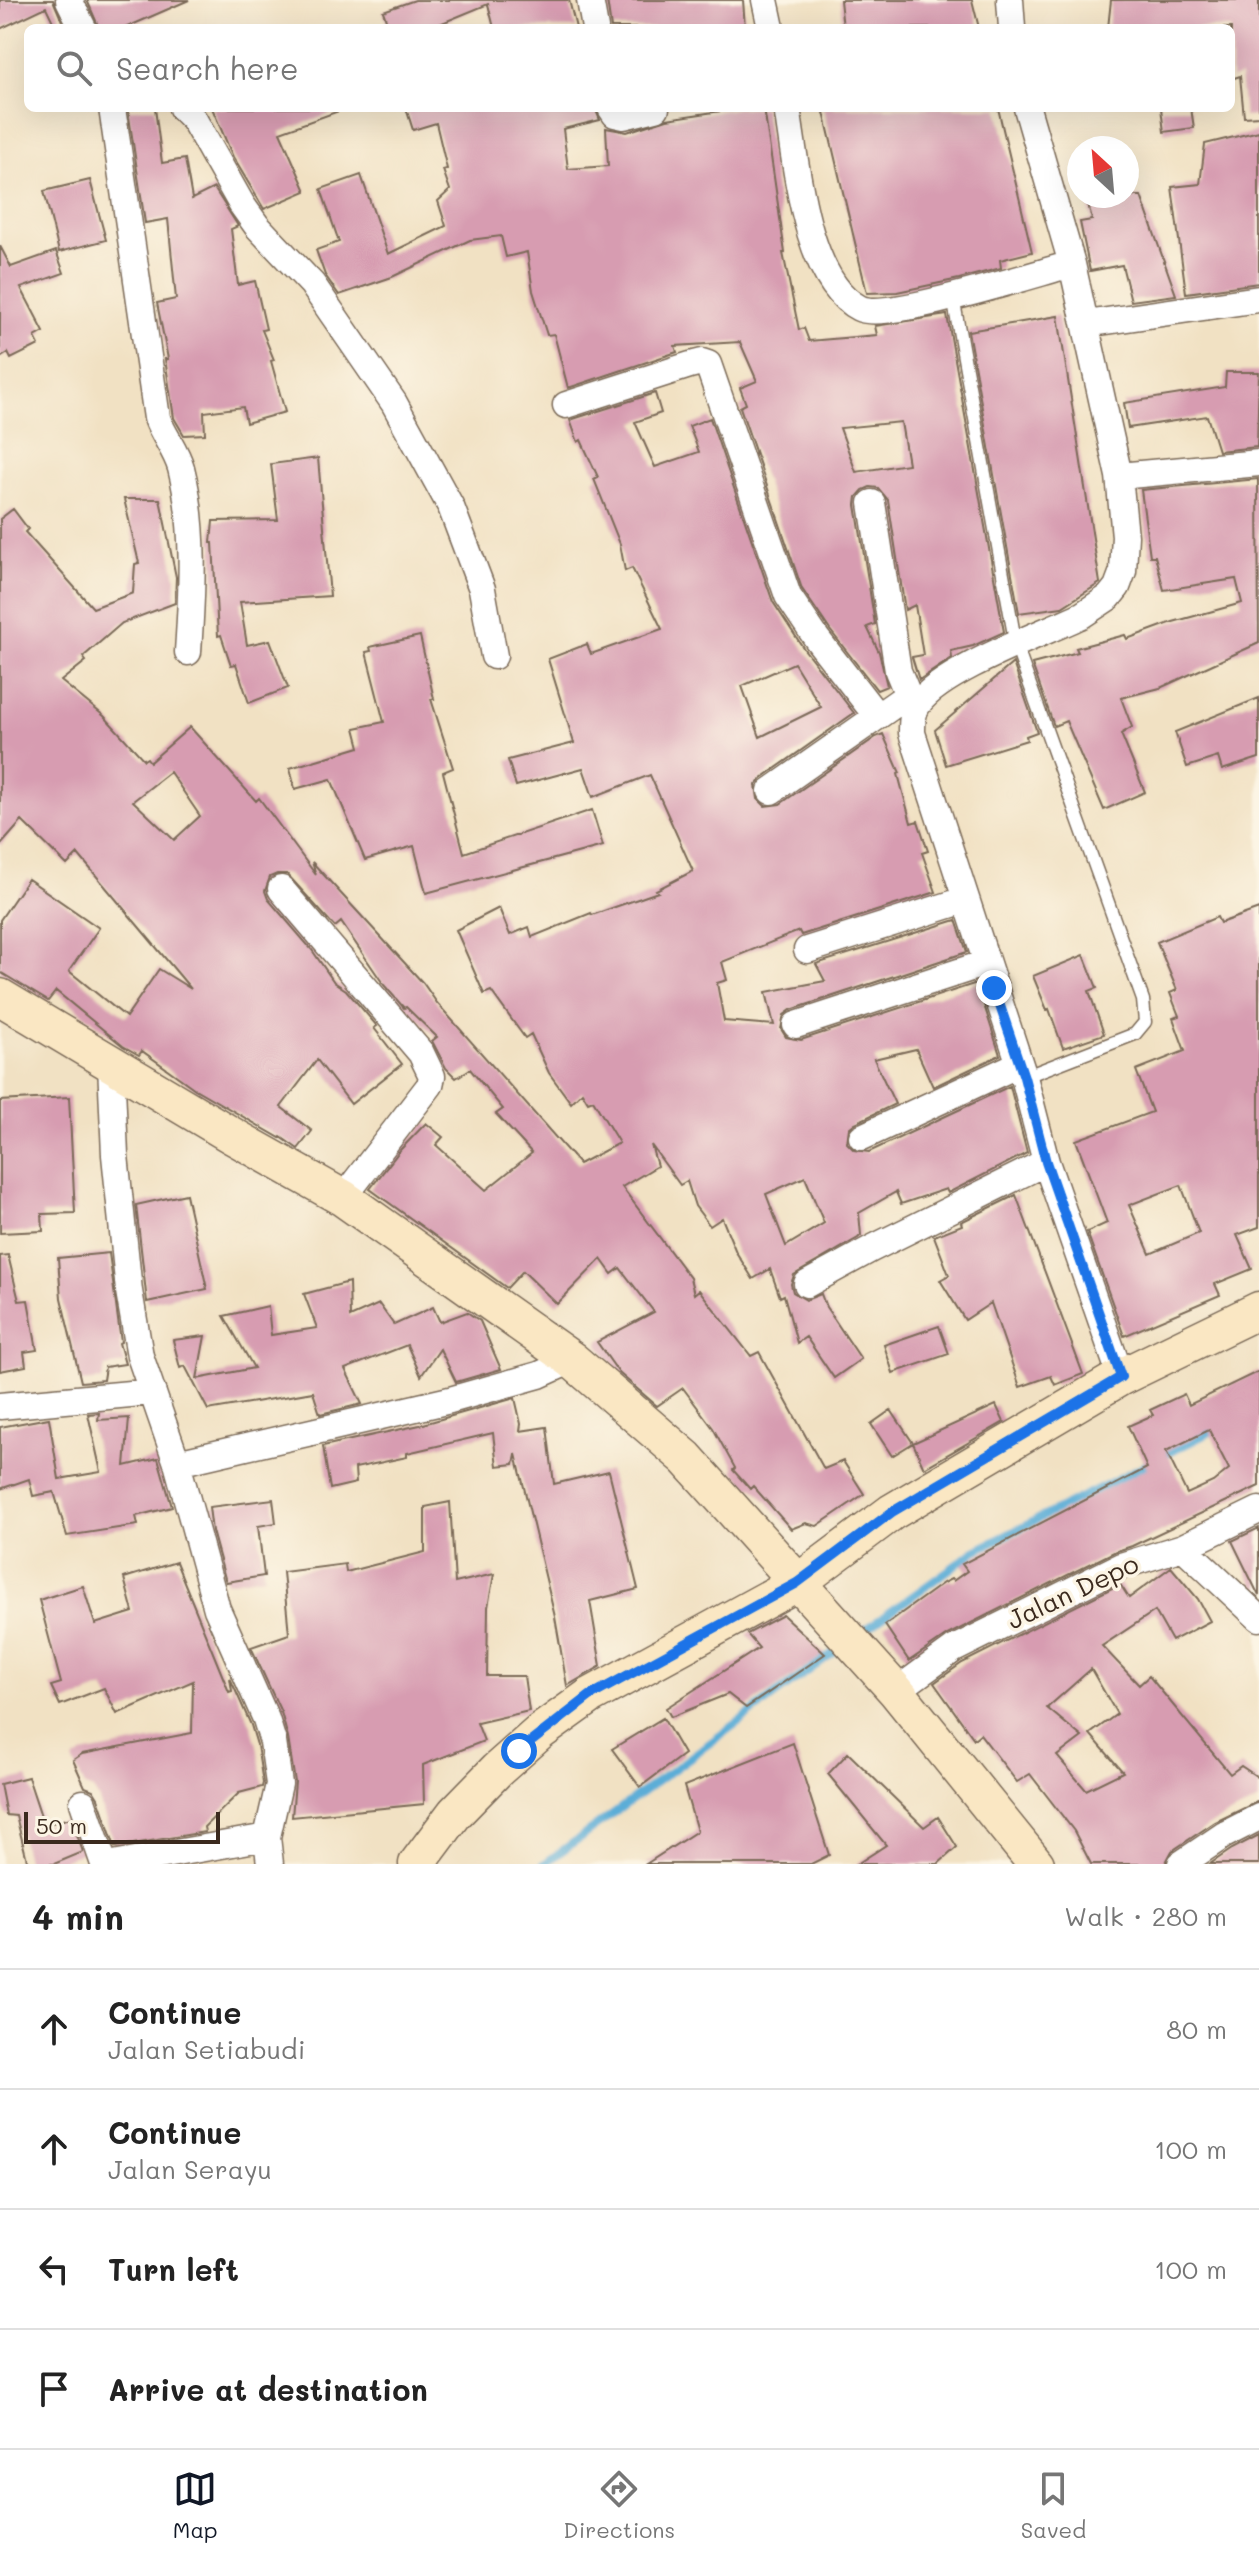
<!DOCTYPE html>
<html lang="en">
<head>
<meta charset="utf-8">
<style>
	:root { --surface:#fff; --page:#f2f2f2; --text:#222; --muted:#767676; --line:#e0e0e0; --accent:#111827 }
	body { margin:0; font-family:Mali,sans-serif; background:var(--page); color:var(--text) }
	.compass { position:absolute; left:1067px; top:136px; width:72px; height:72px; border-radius:50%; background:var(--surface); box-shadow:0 8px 32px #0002; rotate:334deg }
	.scale { position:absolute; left:24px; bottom:20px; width:196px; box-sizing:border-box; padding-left:8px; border:4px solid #3b2a1e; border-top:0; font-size:22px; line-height:28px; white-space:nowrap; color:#3b2a1e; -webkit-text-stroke:6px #fcf5e5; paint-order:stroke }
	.stop { position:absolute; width:24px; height:24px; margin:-18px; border:6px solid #1a73e8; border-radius:50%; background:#fff }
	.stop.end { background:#1a73e8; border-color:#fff; box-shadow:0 2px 8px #0008 }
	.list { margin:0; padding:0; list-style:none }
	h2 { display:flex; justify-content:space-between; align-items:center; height:104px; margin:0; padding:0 32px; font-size:34px }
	h2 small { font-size:26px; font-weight:400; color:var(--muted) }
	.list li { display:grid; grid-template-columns:52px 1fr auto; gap:24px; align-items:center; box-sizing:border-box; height:120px; padding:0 32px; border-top:2px solid var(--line) }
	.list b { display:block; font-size:30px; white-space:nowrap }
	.list p { margin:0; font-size:26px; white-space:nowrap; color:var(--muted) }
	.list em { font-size:26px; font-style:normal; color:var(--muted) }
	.icon { flex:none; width:44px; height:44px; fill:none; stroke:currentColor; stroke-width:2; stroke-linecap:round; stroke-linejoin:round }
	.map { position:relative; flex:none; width:1259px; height:1864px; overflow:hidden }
	.search { position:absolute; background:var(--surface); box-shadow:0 8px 32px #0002; left:24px; right:24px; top:24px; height:88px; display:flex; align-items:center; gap:20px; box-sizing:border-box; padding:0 28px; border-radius:12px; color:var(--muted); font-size:30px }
	.sheet { height:584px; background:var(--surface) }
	nav { display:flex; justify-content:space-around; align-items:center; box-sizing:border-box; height:112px; border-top:2px solid var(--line); background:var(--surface); font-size:22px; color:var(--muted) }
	nav a { display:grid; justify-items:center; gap:4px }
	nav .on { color:var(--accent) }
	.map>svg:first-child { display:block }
</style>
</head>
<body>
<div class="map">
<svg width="1259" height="1864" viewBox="0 0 1259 1864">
	<rect width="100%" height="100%" fill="#fcf5e5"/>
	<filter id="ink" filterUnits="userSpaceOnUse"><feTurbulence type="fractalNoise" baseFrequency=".0125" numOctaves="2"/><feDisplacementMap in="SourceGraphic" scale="16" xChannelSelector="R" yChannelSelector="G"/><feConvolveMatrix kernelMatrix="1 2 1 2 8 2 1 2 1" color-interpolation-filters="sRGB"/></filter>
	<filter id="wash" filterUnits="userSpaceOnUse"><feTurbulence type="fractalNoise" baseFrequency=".006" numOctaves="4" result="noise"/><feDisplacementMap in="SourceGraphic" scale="32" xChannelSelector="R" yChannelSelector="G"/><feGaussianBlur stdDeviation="1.8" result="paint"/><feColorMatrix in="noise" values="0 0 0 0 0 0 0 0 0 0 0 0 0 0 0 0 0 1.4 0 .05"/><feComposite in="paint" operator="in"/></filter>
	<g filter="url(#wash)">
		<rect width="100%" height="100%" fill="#f1e1c3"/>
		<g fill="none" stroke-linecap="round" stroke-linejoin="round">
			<path stroke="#5badd7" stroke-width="8" d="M858,1635L975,1551L1220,1427
				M544,1864L844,1645"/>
		</g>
		<g id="blocks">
			<path fill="#d79cb1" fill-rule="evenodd" d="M0,0H53L65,28H56L46,7L0,29Z
				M87,0H189L125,28H99Z
				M415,0H569L576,28H494L488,4L430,28H389L383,11Z
				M607,0H743L745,28H611Z
				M840,0H972L979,28H843Z
				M1111,0H1259V116L1244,117L1240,76L1231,79V28H1108Z
				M141,108H155L162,163L185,159L192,199L214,188L238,226L231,229L238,285L255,281L266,329L262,330L274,360L271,361L285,412L246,423L243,407L204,412L205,434L184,435L174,418L165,359H168L157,303L176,299L168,219L145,223L128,110Z
				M212,108H338L339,111L280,132L306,191L264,209L233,157Z
				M406,108H595L600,120L563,129L568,169L608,166L606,128L627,132L667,119L741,108H764L785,253H783L799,330L804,328L809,341L877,335L875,326L947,315L1004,632L973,646L951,651L952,658L919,680L912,657L923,655L915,605L905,610L888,500L878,488L870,487L863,490L857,497L856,505L875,624L867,627L879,652L887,686L877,690L830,630L802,589L740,407L746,404L740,388L757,381L740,342L675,346L677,352L568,388L554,334L547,335L533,291L527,252L506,257L501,236L470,240L392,277L339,295L325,275L316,250L339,242L321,189L361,175L388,254L446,226L438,201L450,190L443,170L447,169L436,123L413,130ZM901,422L908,464L856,472L840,428Z
				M823,108H998L1032,252L1000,260L1001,268L959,279L897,292L867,293Z
				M1161,108H1191L1194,128L1164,132Z
				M1259,131V283L1186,293L1172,187L1200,184L1205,144Z
				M90,180L106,240L59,252L44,191Z
				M1086,196H1141L1176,295L1131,301L1122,265L1090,271L1080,222L1092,220Z
				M0,246L11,267L56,251L64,273L21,288L44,332L35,337L39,345L11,359L8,353L0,358Z
				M1058,316L1100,583L1062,607L1019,613L968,331Z
				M1226,372H1259L1257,447L1218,451L1207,416L1128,428L1124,403L1225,387Z
				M655,393L661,413L635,422L655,467L699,452L689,426L710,418L773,602L804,649L854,713L762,778L756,785L758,799L765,806L780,804L876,737L883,734L900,773L898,774L911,823L918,821L928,851L922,853L936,892L801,935L799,931L722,962L727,980L717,983L724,1021L774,1025L766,992L825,981L816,964L956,920L967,952L791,1010L784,1015L781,1029L786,1037L801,1040L977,983L1000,1055L933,1087L916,1049L874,1059L895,1104L855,1123L849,1128L847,1143L854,1150L869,1152L1010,1086L1027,1153L948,1193L946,1189L901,1204L896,1192L859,1213L861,1235L858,1238L794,1275L791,1284L793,1292L806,1300L821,1294L826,1307L861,1359L834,1378L806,1337L797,1343L784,1295L780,1297L770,1269L753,1279L736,1252L722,1218L710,1226L695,1206L687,1181L680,1185L651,1145L657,1166L622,1187L690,1278L694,1294L699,1290L751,1356L759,1352L824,1469L843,1461L864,1494L817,1526L806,1523L791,1529L753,1486L750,1489L733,1470L735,1468L713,1428L683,1388L657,1406L619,1373L597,1342L654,1312L620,1268L612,1274L601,1259L557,1304L523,1271L507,1288L370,1189L401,1149L426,1123L443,1137L436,1145L486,1190L532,1153L496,1114L503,1109L470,1069L456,1078L446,1068L432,1041L437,1037L406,1007L404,1008L384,985L341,922L335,927L287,874H277L270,877L265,891L268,899L312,950L334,982L346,990L377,1026L374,1028L402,1064L351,1104L317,1060L281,1107L312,1131L298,1149L281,1137L280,1138L195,1089L142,1051L139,1055L123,1046L56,991L48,1001L0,972V920L28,879L99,928L69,971L126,1017L159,969L191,989L78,854L67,865L22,821L0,846V519L13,509L28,529L25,532L93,608L133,593L135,564L139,563L124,499H160L176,577L175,603L122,623L83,657L86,661L61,681L104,716L144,760L147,758L150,762L190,727L256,801L259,798L316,875L312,862L423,983L437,1003L579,1164L619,1143L593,1100L588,1102L582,1092L571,1103L549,1073L531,1034L525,1038L491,991L484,994L456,930L499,908L510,935L529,927L532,937L591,913L592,915L658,892L656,890L693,871L650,775L593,797L583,768L516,786L508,760L574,743L548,659L587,644L591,654L662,629L632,568L625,571L620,544L594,479L598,477L581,440L578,442L570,420ZM794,663L821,707L760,737L742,686ZM170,772L200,816L174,840L133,801ZM805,1177L824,1223L786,1246L766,1194Z
				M318,458L330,596L240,602L247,645L270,640L288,688L249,703L236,664L231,665L221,635L218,636L213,543H211L213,521L278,520L271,464Z
				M1258,479L1259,643L1160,688L1121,698L1132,727L1121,734L1145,792L1104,810L1066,721L1054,726L1032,664L1078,652L1076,648L1125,635L1127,639L1173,622L1242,603L1236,579L1164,590L1155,556H1150L1141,490Z
				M420,636L434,699H431L453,768L443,772L464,853L592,810L603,846L426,893L414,846L365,860L331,779L295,789L290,768L360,747L355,728L384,722L366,652L371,651L370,647Z
				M1013,663L1037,732L1026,736L1027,740L946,765L935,730Z
				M1259,698V758L1222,770L1218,757L1187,767L1175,732Z
				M1259,909V1227L1237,1235L1252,1269L1215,1284L1220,1295L1124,1336L1087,1232L1107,1223L1076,1140L1152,1112L1136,1070L1185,1051L1173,1018L1179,1016L1170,993L1177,990L1157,942L1217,917L1220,923ZM1181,1185L1199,1233L1150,1254L1129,1205Z
				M1084,955L1097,988L1089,991L1104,1034L1063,1048L1049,1009L1047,1010L1033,976Z
				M69,1097L75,1213L42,1214L43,1231L0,1233V1101Z
				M186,1194L207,1289L147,1302L136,1205Z
				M1016,1195L1083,1374L1055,1385L1051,1376L1020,1387L991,1303L965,1320L940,1280L949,1275L934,1236L962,1225L961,1222Z
				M109,1253L121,1342L119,1343L125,1364L105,1367L103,1380L81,1382L61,1298L58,1258Z
				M8,1255L19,1301L28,1300L37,1350L24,1352L26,1366L0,1371V1256Z
				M349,1282L350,1317L379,1304L394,1325L433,1307L440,1322L467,1312L480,1321L501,1369L456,1382L440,1349L421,1376L407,1345L345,1369L362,1404L320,1414L313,1392L208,1410L185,1366L180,1368L173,1340L205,1336L197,1379L254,1368L224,1316L268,1306L271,1335L317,1328L304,1294Z
				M939,1326L949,1354L893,1373L884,1345Z
				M1259,1371V1486L1132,1546L1114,1552L947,1635L909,1661L885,1625L943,1583L951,1579L953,1581L967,1571L962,1564L1147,1468L1128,1426L1153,1415L1150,1410L1184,1394L1189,1405ZM1209,1430L1229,1469L1213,1482L1187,1494L1166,1451Z
				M515,1398L521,1424L520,1431L547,1427L554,1484L609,1471L638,1589L590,1601L601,1666L567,1686L555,1617L516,1454L514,1464L497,1466L493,1433L407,1453V1457L355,1468L356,1483L330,1489L323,1446L420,1425Z
				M996,1405L1004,1422L924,1468L913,1443Z
				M891,1410L913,1443L892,1456L871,1424Z
				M99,1413L98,1420L129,1418L125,1466L158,1458L172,1507L136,1516L138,1525L67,1536L54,1492L33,1496L29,1479L0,1489V1427L49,1418L59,1479L101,1472L88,1414Z
				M273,1499L276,1523L258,1526L264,1576L226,1582L212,1531L209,1507Z
				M450,1502L455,1583L494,1574L488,1607L487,1676H524L529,1711L477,1723L484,1741L423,1765L424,1804L292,1817L295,1782L288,1738L281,1712L251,1647L289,1634L283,1572L345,1564L346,1572L425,1552V1507Z
				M1259,1528V1596L1232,1541Z
				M176,1562L229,1692L232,1691L230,1678L251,1725L257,1745L263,1783L262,1787L239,1793L204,1827L205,1832L115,1847L98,1798L93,1790L85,1787L73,1760L82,1754L192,1733L193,1681L117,1714L104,1688L60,1705L51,1686L61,1683L39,1600L83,1586L95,1624L133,1612L124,1578Z
				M1171,1567L1198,1599L1210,1621L1172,1641L1155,1611L1102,1646L1139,1685L1149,1676L1230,1774L1241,1766L1259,1778V1801L1215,1822L1172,1851L1165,1864H1091L1074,1831L1030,1774L1017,1782L980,1734L974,1739L934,1683L962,1663L1120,1584L1129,1598ZM1091,1669L1117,1714L1090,1734L1123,1772L1086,1790L1057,1756L1082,1737L1047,1708Z
				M783,1615L825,1654L746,1708L728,1694L671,1717L666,1708L759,1648L747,1634Z
				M663,1718L684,1754L640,1787L612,1749Z
				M793,1743L829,1855L811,1864H646L697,1831L684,1786Z
				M848,1753L924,1827L938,1817L957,1847L938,1864H857L886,1845L828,1774Z
				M28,1777L44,1825L71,1818L83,1852L54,1864H28L16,1816L6,1815L0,1784Z
				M1259,1835V1864H1210L1232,1849Z"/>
		</g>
	</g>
	<g filter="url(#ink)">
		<use href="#blocks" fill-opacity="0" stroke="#7b6a58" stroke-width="2"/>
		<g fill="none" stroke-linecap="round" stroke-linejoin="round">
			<defs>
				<path id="lane" d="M953,297L1016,646L1143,1000L1145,1022L1135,1034L1024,1077"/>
				<path id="street" d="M69,0L83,28
					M590,0L595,28
					M765,0L771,28
					M1010,0L1012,28
					M112,108L157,418C163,435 176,450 181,468C196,526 192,592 188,652
					M182,108L194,120L242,205L257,226L312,284L394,403L451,507L482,589L494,656
					M611,108L615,114L624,116L656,108
					M787,108C796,162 805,280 859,308C886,322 1037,273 1072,264
					M1027,108L1072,264L1119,476L1125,536L1123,571L1117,587L1109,597L1082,615C1042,634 942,670 918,704C912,713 912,723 912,733L1024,1077L1046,1162L1121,1377
					M1086,324L1259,299
					M566,405L690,365L702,362L708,364L788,596L817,639L876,715
					M1119,476L1259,463
					M872,503L898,671L908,695L919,703
					M771,791L908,695
					M281,889L421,1053L432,1076L430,1085L343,1198
					M807,950L965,900
					M796,1025L986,963
					M111,1064L115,1155L129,1291L140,1356L177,1463L217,1609L266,1719L273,1742L279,1784L267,1837L270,1864
					M862,1137L1019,1064
					M807,1284L871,1249L1046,1162
					M0,1406L152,1392
					M177,1463L450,1400L539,1375L572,1360
					M1183,1547L1259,1618
					M896,1691L954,1649L1121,1566L1183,1547L1259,1510
					M83,1803L104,1864
					M113,1864L267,1837
					M1181,1864L1224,1835L1259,1817"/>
				<path id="secondary" d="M0,997L231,1135L343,1198L572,1360L686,1458L896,1691L1036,1864
					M417,1864L455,1813L497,1770L540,1732L590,1696L797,1583L892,1512L1121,1377L1259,1310"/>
			</defs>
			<use href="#lane" stroke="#7b6a58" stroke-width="15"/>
			<use href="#street" stroke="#7b6a58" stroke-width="29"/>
			<use href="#secondary" stroke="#7b6a58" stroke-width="39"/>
			<use href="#lane" stroke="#fff" stroke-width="12"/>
			<use href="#street" stroke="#fff" stroke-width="26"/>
			<use href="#secondary" stroke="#fae7c3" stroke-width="36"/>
		</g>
	</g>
	<g fill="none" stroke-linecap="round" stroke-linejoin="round" filter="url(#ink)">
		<path stroke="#1a73e8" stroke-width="10" d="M519,1751L590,1696L797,1583L892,1512L1121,1377L1046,1162L1024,1077L994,988"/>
	</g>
	<g text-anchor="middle" stroke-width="7" stroke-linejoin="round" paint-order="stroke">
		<g font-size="26" fill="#3b2a1e" stroke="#fcf5e5">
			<text transform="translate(1073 1592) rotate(-25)" y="9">Jalan Depo</text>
		</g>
	</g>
</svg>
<svg class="compass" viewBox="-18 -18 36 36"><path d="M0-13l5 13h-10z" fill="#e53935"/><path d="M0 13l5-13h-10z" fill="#767676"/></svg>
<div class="scale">50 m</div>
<div class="stop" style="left:519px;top:1751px"></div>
<div class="stop end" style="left:994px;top:988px"></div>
<div class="search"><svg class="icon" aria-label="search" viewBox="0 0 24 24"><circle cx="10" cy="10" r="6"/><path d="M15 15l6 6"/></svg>Search here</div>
</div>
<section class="sheet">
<h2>4 min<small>Walk · 280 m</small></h2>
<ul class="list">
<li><svg class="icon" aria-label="ahead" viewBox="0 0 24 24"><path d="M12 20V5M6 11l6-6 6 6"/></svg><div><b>Continue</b><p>Jalan Setiabudi</p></div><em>80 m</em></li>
<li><svg class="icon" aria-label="ahead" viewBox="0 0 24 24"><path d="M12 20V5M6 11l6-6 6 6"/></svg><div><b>Continue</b><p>Jalan Serayu</p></div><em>100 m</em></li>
<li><svg class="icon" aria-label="left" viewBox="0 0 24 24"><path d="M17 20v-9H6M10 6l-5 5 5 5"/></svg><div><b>Turn left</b></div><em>100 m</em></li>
<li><svg class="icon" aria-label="arrive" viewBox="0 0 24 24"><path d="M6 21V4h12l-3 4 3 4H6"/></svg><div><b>Arrive at destination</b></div></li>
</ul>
</section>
<nav>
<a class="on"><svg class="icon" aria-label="map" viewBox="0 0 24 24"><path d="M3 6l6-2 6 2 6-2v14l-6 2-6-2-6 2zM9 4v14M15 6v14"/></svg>Map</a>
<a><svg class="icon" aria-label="directions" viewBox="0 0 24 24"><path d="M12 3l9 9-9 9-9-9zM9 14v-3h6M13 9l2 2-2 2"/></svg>Directions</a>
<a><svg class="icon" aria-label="saved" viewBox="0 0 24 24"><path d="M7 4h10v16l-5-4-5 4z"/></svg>Saved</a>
</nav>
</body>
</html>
